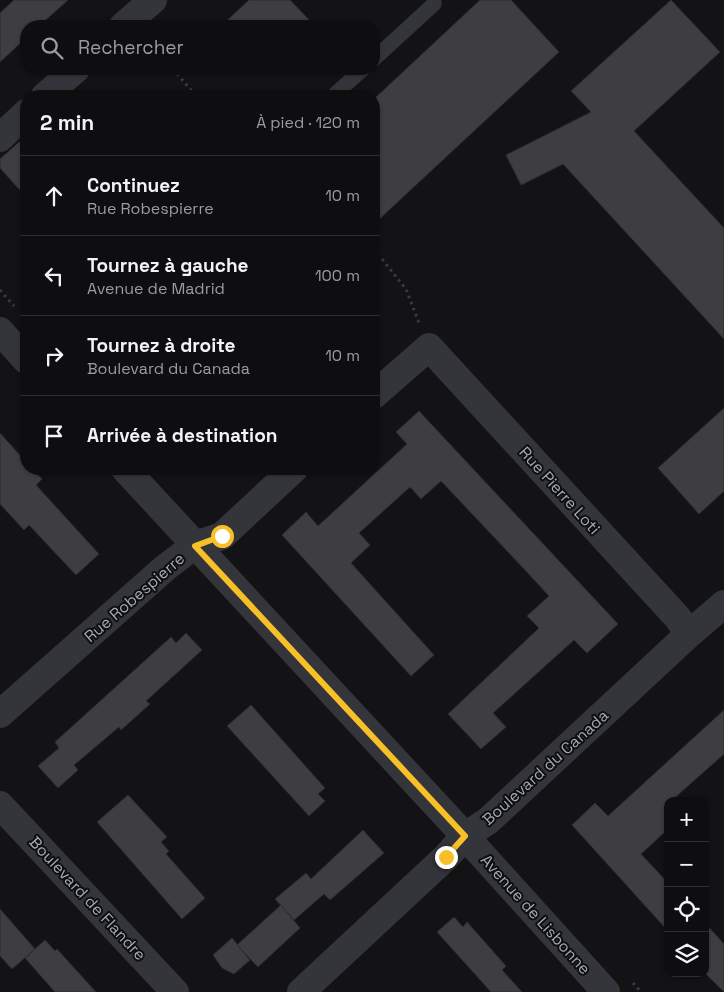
<!DOCTYPE html>
<html lang="fr">
<head>
<meta charset="utf-8">
<style>
	:root { --surface:#0e0e10; --page:#171719; --text:#f1f3f6; --muted:#9b9c9f; --line:#2e2e30 }
	body { margin:0; font-family:"Space Grotesk",sans-serif; background:var(--page); color:var(--text) }
	.controls { position:absolute; right:15px; bottom:15px; display:grid; overflow:hidden; border-radius:10px; box-shadow:0 1px 4px #0004 }
	.controls button { width:45px; height:45px; display:grid; place-items:center; padding:0; border:0; border-bottom:1px solid var(--line); background:var(--surface); color:var(--text); font:25px sans-serif }
	.stop { position:absolute; width:15px; height:15px; margin:-11px; border:4px solid #f8c028; border-radius:50%; background:#fff }
	.stop.end { background:#f8c028; border-color:#fff; box-shadow:0 1px 5px #0008 }
	.list { margin:0; padding:0; list-style:none }
	h2 { display:flex; justify-content:space-between; align-items:center; height:65px; margin:0; padding:0 20px; font-size:21px }
	h2 small { font-size:16px; font-weight:400; color:var(--muted) }
	.list li { display:grid; grid-template-columns:32px 1fr auto; gap:15px; align-items:center; box-sizing:border-box; height:80px; padding:0 20px; border-top:1px solid var(--line) }
	.list b { display:block; font-size:19px; white-space:nowrap }
	.list p { margin:0; font-size:16px; white-space:nowrap; color:var(--muted) }
	.list em { font-size:16px; font-style:normal; color:var(--muted) }
	.icon { flex:none; width:28px; height:28px; fill:none; stroke:currentColor; stroke-width:2; stroke-linecap:round; stroke-linejoin:round }
	.map { position:relative; flex:none; width:724px; height:992px; overflow:hidden }
	.search { position:absolute; background:var(--surface); box-shadow:0 1px 4px #0004; left:20px; top:20px; width:360px; height:55px; display:flex; align-items:center; gap:12px; box-sizing:border-box; padding:0 18px; border-radius:20px; color:var(--muted); font-size:19px }
	.panel { position:absolute; background:var(--surface); box-shadow:0 1px 4px #0004; left:20px; top:90px; width:360px; height:385px; border-radius:20px }
	.map>svg:first-child { display:block }
</style>
</head>
<body>
<div class="map">
<svg width="724" height="992" viewBox="0 0 724 992">
	<rect width="100%" height="100%" fill="#131315"/>
	<path fill="#3d3d42" stroke="#2d2d31" d="M14,0H68L39,26H26V38L0,62V13Z
		M249,0H290L315,26H221Z
		M480,0H511L559,52L374,224V99Z
		M671,0L720,52L634,131L724,228V339L563,164L521,185L506,155L591,112L571,91Z
		M26,136V197L0,168V159Z
		M724,408V491L699,514L658,468Z
		M419,411L618,624L587,653L574,640L493,713L506,727L481,749L448,714L539,628L527,616L549,596L525,570L441,481L421,499L410,487L359,533L370,545L351,563L434,655L411,676L282,535L306,512L318,526L407,444L396,432Z
		M0,433L26,462V469H32L42,479L36,485L99,554L76,575L29,525L24,530L0,504Z
		M186,633L202,650L146,701L150,704L121,730L119,727L74,765L78,770L58,788L38,766L59,748L55,742L171,637L176,643Z
		M251,705L325,788L318,794L325,801L309,816L227,726Z
		M724,710V754L671,801H668V829L641,854L668,883V931L572,825L595,803L608,816Z
		M128,795L167,837L161,842L169,851L166,854L205,898L182,919L97,822Z
		M363,830L384,853L330,900L324,894L294,920L275,899L306,873L311,879Z
		M281,905L300,928L258,967L237,945Z
		M0,909L35,949L12,969L0,956Z
		M454,917L463,927L467,922L506,966L502,970L522,992H491L437,932Z
		M705,923L724,944V992L705,973Z
		M232,938L250,960L234,974L222,968L213,955Z
		M45,940L55,951L57,949L96,992H55L25,958Z"/>
	<g fill="none" stroke-linecap="round" stroke-linejoin="round">
		<path stroke="#3a3b41" stroke-width="3" stroke-dasharray="2.5 4" stroke-linecap="butt" d="M173,69L196,96
			M374,249L406,289L419,323
			M0,290L14,306
			M633,983L641,992"/>
		<path stroke="#34353a" stroke-width="15" d="M374,59L434,4V0
			M333,96L363,69"/>
		<path stroke="#34353a" stroke-width="28" d="M123,26L153,0
			M45,96L76,69
			M0,138L26,113
			M0,331L26,360
			M374,395L429,347L677,617L689,634
			M125,469L465,836L606,992
			M0,714L165,568L195,545L222,536L294,469
			M0,805L175,992
			M301,992L446,857L465,836L488,821L689,634L724,604"/>
	</g>
	<g fill="none" stroke-linecap="round" stroke-linejoin="round">
		<path stroke="#f8c028" stroke-width="6" d="M222,536L195,546L465,836L446,857"/>
	</g>
	<g text-anchor="middle" stroke-width="4" stroke-linejoin="round" paint-order="stroke">
		<g font-size="16" fill="#a4a8b6" stroke="#0e0e10">
			<text transform="translate(560 490) rotate(48)" y="6">Rue Pierre Loti</text>
			<text transform="translate(134 597) rotate(-41)" y="6">Rue Robespierre</text>
			<text transform="translate(545 767) rotate(-42)" y="6">Boulevard du Canada</text>
			<text transform="translate(88 898) rotate(47)" y="6">Boulevard de Flandre</text>
			<text transform="translate(536 914) rotate(48)" y="6">Avenue de Lisbonne</text>
		</g>
	</g>
</svg>
<div class="controls">
<button>+</button>
<button>−</button>
<button><svg class="icon" aria-label="locate" viewBox="0 0 24 24"><circle cx="12" cy="12" r="6"/><path d="M12 2v4M12 18v4M2 12h4M18 12h4"/></svg></button>
<button><svg class="icon" aria-label="layers" viewBox="0 0 24 24"><path d="M12 4l9 5-9 5-9-5zM3 14l9 5 9-5"/></svg></button>
</div>
<div class="stop" style="left:222px;top:536px"></div>
<div class="stop end" style="left:446px;top:857px"></div>
<div class="search"><svg class="icon" aria-label="search" viewBox="0 0 24 24"><circle cx="10" cy="10" r="6"/><path d="M15 15l6 6"/></svg>Rechercher</div>
<section class="panel">
<h2>2 min<small>À pied · 120 m</small></h2>
<ul class="list">
<li><svg class="icon" aria-label="ahead" viewBox="0 0 24 24"><path d="M12 20V5M6 11l6-6 6 6"/></svg><div><b>Continuez</b><p>Rue Robespierre</p></div><em>10 m</em></li>
<li><svg class="icon" aria-label="left" viewBox="0 0 24 24"><path d="M17 20v-9H6M10 6l-5 5 5 5"/></svg><div><b>Tournez à gauche</b><p>Avenue de Madrid</p></div><em>100 m</em></li>
<li><svg class="icon" aria-label="right" viewBox="0 0 24 24"><path d="M7 20v-9h11M14 6l5 5-5 5"/></svg><div><b>Tournez à droite</b><p>Boulevard du Canada</p></div><em>10 m</em></li>
<li><svg class="icon" aria-label="arrive" viewBox="0 0 24 24"><path d="M6 21V4h12l-3 4 3 4H6"/></svg><div><b>Arrivée à destination</b></div></li>
</ul>
</section>
</div>
</body>
</html>
